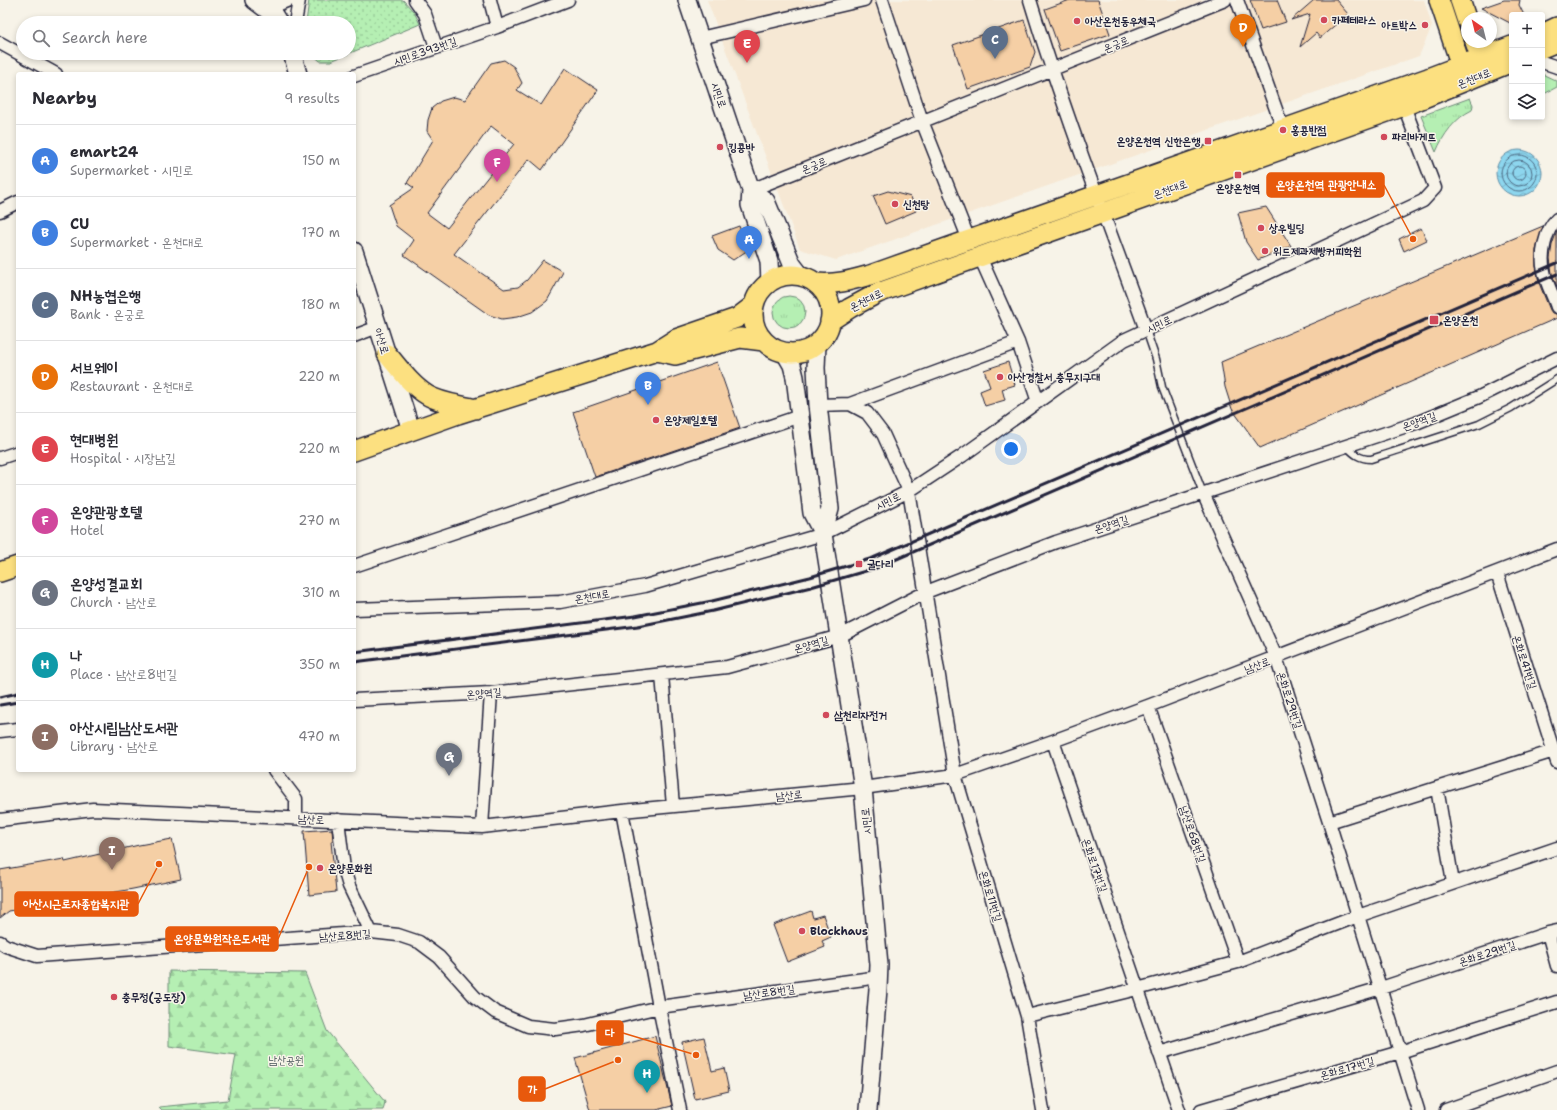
<!DOCTYPE html>
<html lang="en">
<head>
<meta charset="utf-8">
<style>
	:root { --surface:#fff; --page:#f7f7f7; --text:#2b2b33; --muted:#7c7c81; --line:#e1e1e2; --accent:#0f766e }
	body { margin:0; font-family:"Shantell Sans","Poor Story",sans-serif; background:var(--page); color:var(--text) }
	.controls { position:absolute; right:12px; top:12px; display:grid; overflow:hidden; border-radius:4px; box-shadow:0 2px 6px #0003 }
	.controls button { width:36px; height:36px; display:grid; place-items:center; padding:0; border:0; border-bottom:1px solid var(--line); background:var(--surface); color:var(--text); font:20px sans-serif }
	.compass { position:absolute; left:1461px; top:12px; width:36px; height:36px; border-radius:50%; background:var(--surface); box-shadow:0 2px 6px #0003; rotate:325deg }
	.you { position:absolute; left:1011px; top:449px; width:14px; height:14px; margin:-10px; border:3px solid #fff; border-radius:50%; background:#1a73e8; box-shadow:0 0 0 6px #1a73e833 }
	.badge { display:grid; place-items:center; width:26px; height:26px; border-radius:50%; background:var(--accent); color:#fff; font-size:13px; font-weight:700 }
	.pin { position:absolute; translate:-50% -33px; filter:drop-shadow(0 1px 2px #0008) }
	.pin::after { content:''; position:absolute; top:21px; width:14px; height:12px; background:inherit; clip-path:polygon(0 0,100% 0,50% 100%) }
	.list { margin:0; padding:0; list-style:none }
	h2 { display:flex; justify-content:space-between; align-items:center; height:52px; margin:0; padding:0 16px; font-size:17px }
	h2 small { font-size:13px; font-weight:400; color:var(--muted) }
	.list li { display:grid; grid-template-columns:26px 1fr auto; gap:12px; align-items:center; box-sizing:border-box; height:72px; padding:0 16px; border-top:1px solid var(--line) }
	.list b { display:block; font-size:15px; white-space:nowrap }
	.list p { margin:0; font-size:13px; white-space:nowrap; color:var(--muted) }
	.list em { font-size:13px; font-style:normal; color:var(--muted) }
	.icon { flex:none; width:22px; height:22px; fill:none; stroke:currentColor; stroke-width:2; stroke-linecap:round; stroke-linejoin:round }
	.map { position:relative; flex:none; width:1557px; height:1110px; overflow:hidden }
	.search { position:absolute; background:var(--surface); box-shadow:0 2px 6px #0003; left:16px; top:16px; width:340px; height:44px; display:flex; align-items:center; gap:10px; box-sizing:border-box; padding:0 14px; border-radius:22px; color:var(--muted); font-size:15px }
	.panel { position:absolute; background:var(--surface); box-shadow:0 2px 6px #0003; left:16px; top:72px; width:340px; height:700px; border-radius:4px }
	.map>svg:first-child { display:block }
</style>
</head>
<body>
<div class="map">
<svg width="1557" height="1110" viewBox="0 0 1557 1110">
	<defs>
		<pattern id="grass-tufts" width="24" height="20" patternUnits="userSpaceOnUse"><rect width="24" height="20" fill="#b5efb3"/><path d="M3 7l-1-3M5 7V3M7 7l1-3M15 17l-1-3M17 17v-4M19 17l1-3" fill="none" stroke="#9bcd9b"/></pattern>
		<pattern id="forest-firs" width="22" height="20" patternUnits="userSpaceOnUse"><rect width="22" height="20" fill="#b5efb3"/><path d="M5 1l3.5 6h-7zM16 11l3.5 6h-7z" fill="#9bcd9b"/></pattern>
		<pattern id="park-dots" width="8" height="8" patternUnits="userSpaceOnUse"><rect width="8" height="8" fill="#b5efb3"/><path d="M2 2h.1M6 6h.1" fill="none" stroke="#9bcd9b" stroke-width="1.8" stroke-linecap="round"/></pattern>
		<pattern id="water-waves" width="16" height="10" patternUnits="userSpaceOnUse"><rect width="16" height="10" fill="#8dd6ee"/><path d="M0 5q4-4 8 0t8 0" fill="none" stroke="#79b7cd"/></pattern>
	</defs>
	<rect width="100%" height="100%" fill="#f7f3e8"/>
	<filter id="ink" filterUnits="userSpaceOnUse"><feTurbulence type="fractalNoise" baseFrequency=".025" numOctaves="2"/><feDisplacementMap in="SourceGraphic" scale="8" xChannelSelector="R" yChannelSelector="G"/><feConvolveMatrix kernelMatrix="1 2 1 2 8 2 1 2 1" color-interpolation-filters="sRGB"/></filter>
	<g filter="url(#ink)">
		<path fill="#f6e8d4" d="M707,0H1424L1432,26L1419,56L836,260L800,249Z"/>
		<path fill="url(#grass-tufts)" stroke="#6c8877" d="M1542,74L1557,81V87L1542,95Z
			M1470,98L1473,105L1472,110C1455,118 1443,135 1436,152L1421,116Z
			M773 312a16 16 0 1 1 32 0a16 16 0 1 1-32 0Z"/>
		<path fill="url(#forest-firs)" stroke="#6c8877" d="M169,971L305,973L327,1031L385,1102L383,1110H162L159,1107L228,1100L236,1055L169,1046Z"/>
		<path fill="url(#park-dots)" stroke="#6c8877" d="M309,0H403L414,12L420,24L331,61H320L311,53H349V23H306Z"/>
		<path fill="url(#water-waves)" stroke="#628ea6" d="M1496 173a23 23 0 1 1 46 0a23 23 0 1 1-46 0Z"/>
		<g fill="none" stroke-linecap="round" stroke-linejoin="round">
			<path stroke="#4d6a83" stroke-width="1" d="M1501 173a18 18 0 1 1 36 0a18 18 0 1 1-36 0Z
				M1506 173a13 13 0 1 1 26 0a13 13 0 1 1-26 0Z
				M1512 173a7 7 0 1 1 14 0a7 7 0 1 1-14 0Z"/>
		</g>
		<path fill="#f5cfa5" stroke="#22223b" fill-rule="evenodd" d="M1070,0H1098L1110,34L1060,51L1045,9Z
			M1250,0H1277L1286,22L1261,30Z
			M1314,0H1336L1348,14L1320,38L1316,33L1300,47L1310,14L1291,20Z
			M1504,0H1520L1519,5L1524,15H1512V24L1481,8Z
			M1024,20L1035,52L1030,67L968,89L953,45Z
			M504,60L514,67L522,83L517,90L541,105L565,68L598,90L542,170L529,159L454,254L504,289L518,287L527,280L543,260L563,272L547,301L532,312L517,317L502,319L489,315L404,255L414,240L396,226L389,205L414,188L407,183L433,140L427,131L428,120L432,108L441,101L454,97L465,100L491,63ZM491,126L514,144L447,228L427,213Z
			M888,191L911,197L916,211L885,224L873,196Z
			M1266,207L1291,246L1258,260L1246,242L1238,213Z
			M739,226L748,250L733,260L718,250L712,236Z
			M1543,226L1536,250V266L1539,283L1550,310L1552,313L1557,314V318L1260,448L1232,409L1225,387L1221,362Z
			M1421,228L1427,240L1404,251L1399,239Z
			M1557,231V287L1552,274L1550,258L1552,245Z
			M717,362L740,428L595,477L573,412Z
			M1008,362L1015,385L1002,389L1005,400L985,406L980,391L990,387L984,370Z
			M332,829L333,841H331L336,892L309,895L304,831Z
			M172,839L181,879L133,889L9,911L0,918V870L64,859L65,862L139,845Z
			M811,911L813,918L823,915L831,937L822,941L825,947L787,962L773,925Z
			M655,1036L672,1106L656,1110H590L575,1058Z
			M704,1037L712,1071L724,1068L729,1091L695,1099L682,1042Z"/>
		<g fill="none" stroke-linecap="round" stroke-linejoin="round">
			<defs>
				<path id="lane" d="M1146,330L1156,359L1162,387L1203,493
					M1346,446C1354,454 1359,459 1371,459L1479,424L1511,408L1557,379"/>
				<path id="street" d="M415,0L425,14L436,47
					M490,0L497,27
					M882,0L922,121L969,240
					M1030,0C1064,112 1106,220 1146,330
					M1237,0L1283,129
					M259,3L277,5L289,0
					M295,23L299,0
					M700,38L864,0
					M0,43L56,74
					M1542,62L1557,67
					M354,76L497,27L568,0
					M751,190L1225,0
					M0,211L18,202
					M1557,219C1545,230 1540,256 1544,271C1546,283 1553,295 1557,307
					M980,257L1018,342L1038,402
					M354,336L378,327
					M850,404L867,413L883,434L909,491L955,775L1027,1016L1043,1110
					M818,405L850,404L1018,342
					M0,458L18,452
					M1203,493L1276,657L1329,822L1418,1110
					M354,566L800,416
					M1497,573L1557,762
					M354,609L560,602L645,586L823,534L909,491L962,456L1124,340L1423,201L1435,188L1404,106
					M662,675L673,806
					M354,700L491,693L727,667L840,636L926,592L1056,542L1416,423L1479,397L1557,358
					M1148,706L1238,962
					M0,731L18,729
					M1053,741L1179,1110
					M274,770L296,799V818
					M1437,788L1453,883
					M622,811L659,1007L680,1110
					M0,820L93,809L482,827L622,811L863,788L955,775L1053,741L1148,706L1557,549
					M338,820L344,869L349,886L371,932
					M1329,822L1557,750
					M482,827L491,693
					M1557,931L1548,933L1557,966
					M0,942L6,946L37,956L371,932L398,935L419,942L439,957L475,997L495,1012L528,1026L555,1029L584,1025L659,1007L879,977
					M1027,1016L1137,989L1238,962L1358,916L1557,848
					M1159,1053L1381,988L1548,933
					M1201,1110L1400,1052L1557,1002
					M1446,1110L1557,1071"/>
				<path id="secondary" d="M254,0L274,15L279,23
					M687,0L751,190L750,205L769,261L770,282
					M292,53L298,74
					M751,190L766,201L792,264L802,277
					M354,251L411,430
					M817,344L816,368L818,405L830,509L823,534
					M785,353L792,365L795,377L812,513L823,534L863,788L879,965L878,989L868,1110"/>
				<path id="primary" d="M1439,0L1465,78
					M1460,0L1467,21
					M1542,34L1557,27
					M1475,42L1485,70
					M1542,48L1557,42
					M753 314a39 39 0 1 1 78 0a39 39 0 1 1-78 0Z
					M817,283C835,285 852,280 870,275L1428,78L1512,46
					M830,321L850,308L878,293L1404,106L1512,62
					M657,351L675,355L740,338L764,341
					M387,354C399,368 411,385 427,395C440,403 460,405 475,409
					M354,451L458,414L657,351L676,339L737,318L754,305
					M0,572L18,566"/>
			</defs>
			<use href="#lane" stroke="#22223b" stroke-width="9"/>
			<use href="#street" stroke="#22223b" stroke-width="15"/>
			<use href="#secondary" stroke="#22223b" stroke-width="20"/>
			<use href="#primary" stroke="#22223b" stroke-width="22"/>
			<use href="#lane" stroke="#f7f3e8" stroke-width="6"/>
			<use href="#street" stroke="#f7f3e8" stroke-width="12"/>
			<use href="#secondary" stroke="#f7f3e8" stroke-width="17"/>
			<use href="#primary" stroke="#fce080" stroke-width="19"/>
			<path stroke="#22223b" stroke-width="3" d="M354,652L635,616L712,601L810,577L873,558L1557,263
				M354,662L638,626L713,611L811,587L876,568L1557,274
				M0,697L18,693
				M0,705L18,702"/>
		</g>
	</g>
	<g fill="#d1495b" stroke="#f7f3e8" stroke-width="1.5">
		<circle cx="1324" cy="20" r="4"/>
		<circle cx="1077" cy="21" r="4"/>
		<circle cx="1425" cy="25" r="4"/>
		<circle cx="1283" cy="130" r="4"/>
		<circle cx="1384" cy="137" r="4"/>
		<rect x="1204" y="137" width="8" height="8" rx="2"/>
		<circle cx="720" cy="147" r="4"/>
		<rect x="1234" y="171" width="8" height="8" rx="2"/>
		<circle cx="895" cy="204" r="4"/>
		<circle cx="1261" cy="228" r="4"/>
		<circle cx="1265" cy="251" r="4"/>
		<rect x="1429" y="315" width="10" height="10" rx="2"/>
		<circle cx="1000" cy="377" r="4"/>
		<circle cx="656" cy="420" r="4"/>
		<rect x="855" y="560" width="8" height="8" rx="2"/>
		<circle cx="826" cy="715" r="4"/>
		<circle cx="320" cy="868" r="4"/>
		<circle cx="802" cy="931" r="4"/>
		<circle cx="114" cy="997" r="4"/>
	</g>
	<g text-anchor="middle" stroke-width="3" stroke-linejoin="round" paint-order="stroke">
		<g font-size="11" font-weight="bold" fill="#22223b" stroke="#f7f3e8" text-anchor="start">
			<text x="1332" y="24">카페테라스</text>
			<text x="1085" y="25">아산온천동우체국</text>
			<text x="1417" y="29" text-anchor="end">아트박스</text>
			<text x="1291" y="134">홍콩반점</text>
			<text x="1392" y="141">파리바게뜨</text>
			<text x="1200" y="145" text-anchor="end">온양온천역 신한은행</text>
			<text x="728" y="151">킹콩바</text>
			<text x="1238" y="192" text-anchor="middle">온양온천역</text>
			<text x="903" y="208">신천탕</text>
			<text x="1269" y="232">상우빌딩</text>
			<text x="1273" y="255">위드제과제빵커피학원</text>
			<text x="1443" y="324">온양온천</text>
			<text x="1008" y="381">아산경찰서 충무지구대</text>
			<text x="664" y="424">온양제일호텔</text>
			<text x="867" y="568">굴다리</text>
			<text x="834" y="719">삼천리자전거</text>
			<text x="328" y="872">온양문화원</text>
			<text x="810" y="935">Blockhaus</text>
			<text x="122" y="1001">충무정(궁도장)</text>
		</g>
		<g font-size="11" fill="#22223b" stroke="#f7f3e8">
			<text transform="translate(1116 44) rotate(-22)" y="4">온궁로</text>
			<text transform="translate(425 51) rotate(-19)" y="4">시민로393번길</text>
			<text transform="translate(1474 78) rotate(-22)" y="4">온천대로</text>
			<text transform="translate(719 95) rotate(71)" y="4">시민로</text>
			<text transform="translate(814 165) rotate(-22)" y="4">온궁로</text>
			<text transform="translate(1170 189) rotate(-20)" y="4">온천대로</text>
			<text transform="translate(866 300) rotate(-27)" y="4">온천대로</text>
			<text transform="translate(1159 324) rotate(-25)" y="4">시민로</text>
			<text transform="translate(382 341) rotate(73)" y="4">아산로</text>
			<text transform="translate(1419 421) rotate(-20)" y="4">온양역길</text>
			<text transform="translate(888 501) rotate(-27)" y="4">시민로</text>
			<text transform="translate(1111 524) rotate(-18)" y="4">온양역길</text>
			<text transform="translate(592 596) rotate(-10)" y="4">온천대로</text>
			<text transform="translate(811 644) rotate(-15)" y="4">온양역길</text>
			<text transform="translate(1525 662) rotate(72)" y="4">온화로41번길</text>
			<text transform="translate(1257 665) rotate(-21)" y="4">남산로</text>
			<text transform="translate(484 693) rotate(-4)" y="4">온양역길</text>
			<text transform="translate(1290 700) rotate(72)" y="4">온화로29번길</text>
			<text transform="translate(789 795) rotate(-5)" y="4">남산로</text>
			<text transform="translate(311 819) rotate(3)" y="4">남산로</text>
			<text transform="translate(866 821) rotate(-95)" y="4">시민로</text>
			<text transform="translate(1193 834) rotate(71)" y="4">남산로68번길</text>
			<text transform="translate(1095 865) rotate(71)" y="4">온화로17번길</text>
			<text transform="translate(991 896) rotate(73)" y="4">온화로11번길</text>
			<text transform="translate(345 935) rotate(-4)" y="4">남산로8번길</text>
			<text transform="translate(1487 953) rotate(-18)" y="4">온화로29번길</text>
			<text transform="translate(769 992) rotate(-8)" y="4">남산로8번길</text>
			<text transform="translate(1347 1068) rotate(-16)" y="4">온화로17번길</text>
		</g>
		<g font-size="11" fill="#475559" stroke="#f7f3e8">
			<text x="286" y="1064">남산공원</text>
		</g>
	</g>
	<path fill="none" stroke="#e8590c" stroke-width="1.5" d="M1413 239L1384 185M159 864L138 904M309 867L278 939M696 1055L623 1033M618 1060L545 1089"/>
	<g fill="#e8590c" stroke="#f7f3e8" stroke-width="1.5">
		<circle cx="1413" cy="239" r="4"/>
		<circle cx="159" cy="864" r="4"/>
		<circle cx="309" cy="867" r="4"/>
		<circle cx="696" cy="1055" r="4"/>
		<circle cx="618" cy="1060" r="4"/>
	</g>
	<g fill="#e8590c" stroke="#e8590c" stroke-width="1.5">
		<rect x="1267" y="173" width="117" height="24" rx="4"/>
		<rect x="15" y="892" width="123" height="24" rx="4"/>
		<rect x="166" y="927" width="112" height="24" rx="4"/>
		<rect x="597" y="1021" width="26" height="24" rx="4"/>
		<rect x="519" y="1077" width="26" height="24" rx="4"/>
	</g>
	<g font-size="12" text-anchor="middle" font-weight="bold" fill="#fff">
		<text x="1326" y="189">온양온천역 관광안내소</text>
		<text x="76" y="908">아산시근로자종합복지관</text>
		<text x="222" y="943">온양문화원작은도서관</text>
		<text x="610" y="1037">다</text>
		<text x="532" y="1094">가</text>
	</g>
</svg>
<div class="controls">
<button>+</button>
<button>−</button>
<button><svg class="icon" aria-label="layers" viewBox="0 0 24 24"><path d="M12 4l9 5-9 5-9-5zM3 14l9 5 9-5"/></svg></button>
</div>
<svg class="compass" viewBox="-18 -18 36 36"><path d="M0-13l5 13h-10z" fill="#e53935"/><path d="M0 13l5-13h-10z" fill="#7c7c81"/></svg>
<div class="you"></div>
<div class="pin badge" style="left:749px;top:259px;background:#3f7fe0">A</div>
<div class="pin badge" style="left:648px;top:405px;background:#3f7fe0">B</div>
<div class="pin badge" style="left:995px;top:59px;background:#5c6f8a">C</div>
<div class="pin badge" style="left:1243px;top:47px;background:#e8710a">D</div>
<div class="pin badge" style="left:747px;top:63px;background:#e0444e">E</div>
<div class="pin badge" style="left:497px;top:182px;background:#d1479c">F</div>
<div class="pin badge" style="left:449px;top:776px;background:#6b7280">G</div>
<div class="pin badge" style="left:647px;top:1093px;background:#0f9aa8">H</div>
<div class="pin badge" style="left:112px;top:870px;background:#8d6e63">I</div>
<div class="search"><svg class="icon" aria-label="search" viewBox="0 0 24 24"><circle cx="10" cy="10" r="6"/><path d="M15 15l6 6"/></svg>Search here</div>
<section class="panel">
<h2>Nearby<small>9 results</small></h2>
<ul class="list">
<li><span class="badge" style="background:#3f7fe0">A</span><div><b>emart24</b><p>Supermarket · 시민로</p></div><em>150 m</em></li>
<li><span class="badge" style="background:#3f7fe0">B</span><div><b>CU</b><p>Supermarket · 온천대로</p></div><em>170 m</em></li>
<li><span class="badge" style="background:#5c6f8a">C</span><div><b>NH농협은행</b><p>Bank · 온궁로</p></div><em>180 m</em></li>
<li><span class="badge" style="background:#e8710a">D</span><div><b>서브웨이</b><p>Restaurant · 온천대로</p></div><em>220 m</em></li>
<li><span class="badge" style="background:#e0444e">E</span><div><b>현대병원</b><p>Hospital · 시장남길</p></div><em>220 m</em></li>
<li><span class="badge" style="background:#d1479c">F</span><div><b>온양관광호텔</b><p>Hotel</p></div><em>270 m</em></li>
<li><span class="badge" style="background:#6b7280">G</span><div><b>온양성결교회</b><p>Church · 남산로</p></div><em>310 m</em></li>
<li><span class="badge" style="background:#0f9aa8">H</span><div><b>나</b><p>Place · 남산로8번길</p></div><em>350 m</em></li>
<li><span class="badge" style="background:#8d6e63">I</span><div><b>아산시립남산도서관</b><p>Library · 남산로</p></div><em>470 m</em></li>
</ul>
</section>
</div>
</body>
</html>
